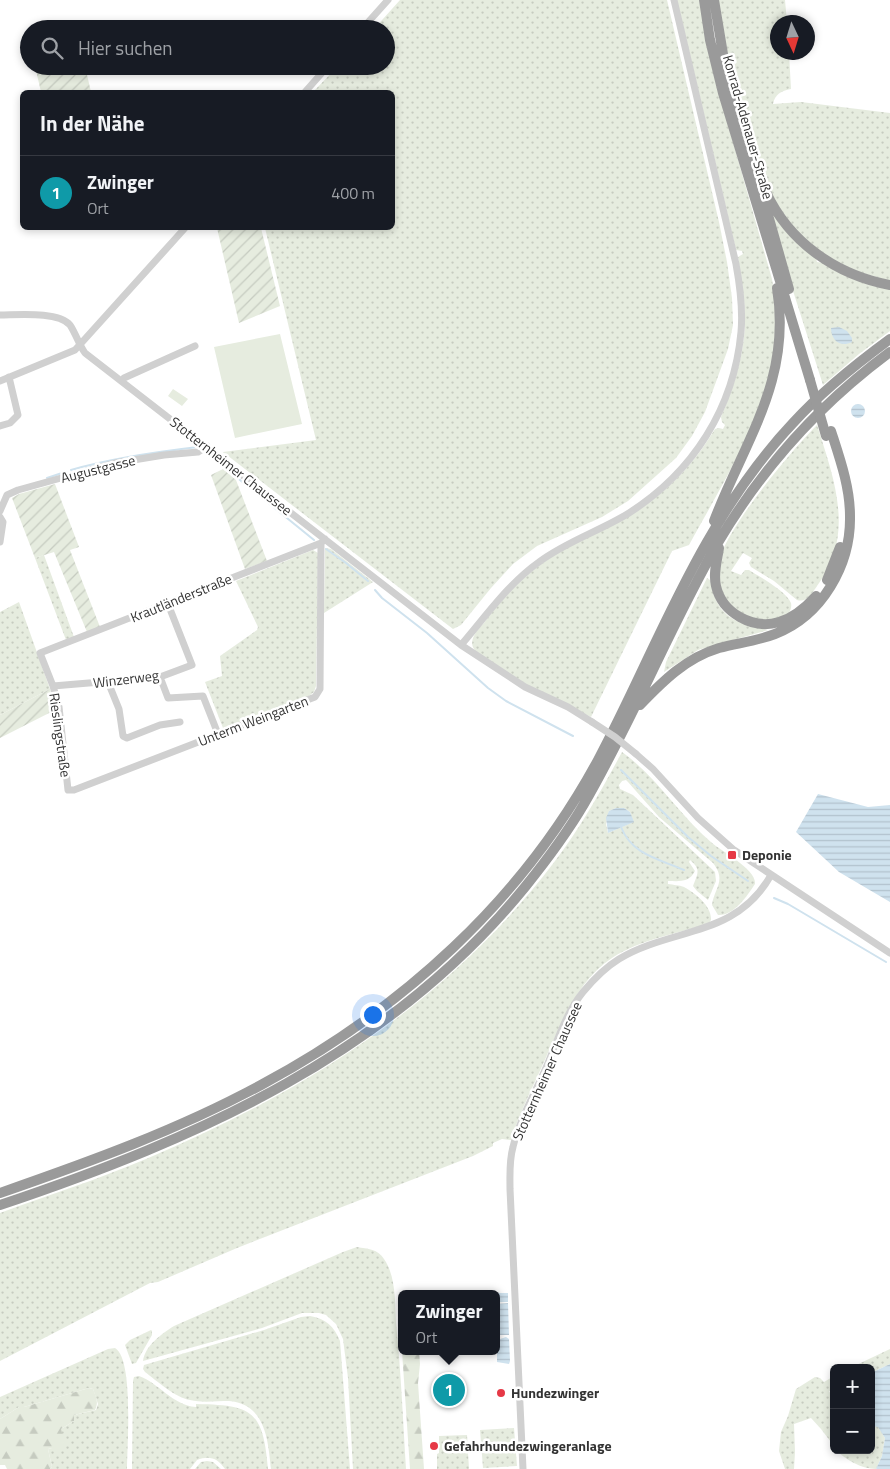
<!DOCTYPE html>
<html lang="de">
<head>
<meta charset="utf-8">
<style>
	:root { --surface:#171b24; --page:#242831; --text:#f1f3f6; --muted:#9ea1a6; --line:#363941; --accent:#8c9099 }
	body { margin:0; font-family:"Titillium Web",sans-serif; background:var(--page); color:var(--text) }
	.controls { position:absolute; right:15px; bottom:15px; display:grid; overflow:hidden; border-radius:8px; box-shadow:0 2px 8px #0003 }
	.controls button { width:45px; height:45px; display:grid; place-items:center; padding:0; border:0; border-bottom:1px solid var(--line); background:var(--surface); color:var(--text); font:25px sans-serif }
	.compass { position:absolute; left:770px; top:15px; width:45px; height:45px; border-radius:50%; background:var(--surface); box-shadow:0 2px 8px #0003; rotate:176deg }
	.you { position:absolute; left:372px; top:1014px; width:18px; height:18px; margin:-12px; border:4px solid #fff; border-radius:50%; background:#1a73e8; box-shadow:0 0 0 8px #1a73e833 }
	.badge { display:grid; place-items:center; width:32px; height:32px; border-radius:50%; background:var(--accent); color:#fff; font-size:16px; font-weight:700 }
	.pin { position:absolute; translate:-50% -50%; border:2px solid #fff; box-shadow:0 1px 5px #0006 }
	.popup { position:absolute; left:398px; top:1290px; width:102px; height:65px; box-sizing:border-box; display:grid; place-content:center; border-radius:8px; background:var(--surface); filter:drop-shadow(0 1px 4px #0005); font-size:16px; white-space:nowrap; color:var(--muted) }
	.popup b { font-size:19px; color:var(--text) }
	.popup::after { content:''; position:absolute; left:50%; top:100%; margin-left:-10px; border:10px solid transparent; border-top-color:var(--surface) }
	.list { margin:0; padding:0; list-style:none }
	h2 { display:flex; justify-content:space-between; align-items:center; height:65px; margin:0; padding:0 20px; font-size:21px }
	h2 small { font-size:16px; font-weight:400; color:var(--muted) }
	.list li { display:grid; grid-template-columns:32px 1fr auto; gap:15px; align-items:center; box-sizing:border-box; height:75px; padding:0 20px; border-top:1px solid var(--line) }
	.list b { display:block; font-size:19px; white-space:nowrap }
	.list p { margin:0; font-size:16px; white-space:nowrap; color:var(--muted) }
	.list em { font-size:16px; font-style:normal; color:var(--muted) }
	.icon { flex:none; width:28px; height:28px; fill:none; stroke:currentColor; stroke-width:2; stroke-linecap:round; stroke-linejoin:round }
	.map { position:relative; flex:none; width:890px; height:1469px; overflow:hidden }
	.search { position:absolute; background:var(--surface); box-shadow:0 2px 8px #0003; left:20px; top:20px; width:375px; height:55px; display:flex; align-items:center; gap:12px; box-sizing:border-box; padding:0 18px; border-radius:28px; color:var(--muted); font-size:19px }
	.panel { position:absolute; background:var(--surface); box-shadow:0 2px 8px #0003; left:20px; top:90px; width:375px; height:140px; border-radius:8px }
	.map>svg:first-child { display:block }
</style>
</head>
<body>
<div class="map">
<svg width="890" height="1469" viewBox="0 0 890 1469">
	<defs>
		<pattern id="grass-dots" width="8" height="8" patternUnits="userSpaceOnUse" patternTransform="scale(1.25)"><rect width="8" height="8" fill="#e6ecdf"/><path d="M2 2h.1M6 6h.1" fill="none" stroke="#c6cbc0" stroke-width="1.8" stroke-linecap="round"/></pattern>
		<pattern id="forest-firs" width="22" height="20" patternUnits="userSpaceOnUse" patternTransform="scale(1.25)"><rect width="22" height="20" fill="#e6ecdf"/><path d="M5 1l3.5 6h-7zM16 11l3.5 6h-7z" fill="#c6cbc0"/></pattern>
		<pattern id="garden-furrows" width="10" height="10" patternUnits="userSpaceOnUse" patternTransform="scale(1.25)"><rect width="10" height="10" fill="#e6ecdf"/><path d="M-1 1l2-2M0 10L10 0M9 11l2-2" fill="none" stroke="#c6cbc0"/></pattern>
		<pattern id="water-rules" width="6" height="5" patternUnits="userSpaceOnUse" patternTransform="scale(1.25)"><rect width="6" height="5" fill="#cfe2ee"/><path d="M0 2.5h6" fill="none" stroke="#b2c2cd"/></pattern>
	</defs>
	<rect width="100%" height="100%" fill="#fff"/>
	<path fill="url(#grass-dots)" fill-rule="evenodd" d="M400,0H667L719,222L727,262L732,298L733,325L728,349L705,412L692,436L676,458L628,501L602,517L537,546L513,564L491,588L461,625L453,629L223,452L316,440L265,228H392V92H313L338,66H386V29H374Z
		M677,0H700L715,79L772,279C776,302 778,328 775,351C765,418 721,486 689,545L672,551L591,717C555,699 518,683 486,658C482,656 476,653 474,649C468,640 478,629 484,623C507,591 536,564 571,545C597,531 626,520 650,502C677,482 698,457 715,429L719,428L723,429L725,425L722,422L721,417C734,386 745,353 745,319C745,298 741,278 738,257L743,254L742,251L736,250Z
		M718,0H785L787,22H778V52L789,53L791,89C781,91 775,94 773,104L801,102L890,113V281L849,269L821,252L797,232L771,196L753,148L730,68Z
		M770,206L816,258L817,262L823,263L890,288V331L859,354L823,385L794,294Z
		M817,425C834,479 856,535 817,586C812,593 807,603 797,600L774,581L751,567L749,563L752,558L743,553L731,571L741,575L745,570H749C760,577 786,591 791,603C792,608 790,611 788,615C761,623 755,625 732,606C730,604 725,601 724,598C721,595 717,573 717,568C721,534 791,451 817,425Z
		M325,548L331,549L373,582L324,613Z
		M313,550L318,553L316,686L314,692L309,696L223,728L205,682L222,676L220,656L257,630L258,627L236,581Z
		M44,555L74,637L66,640L35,558Z
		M707,578L710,580C717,617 734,623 768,630L698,650L664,672L666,662Z
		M19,602L50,689L0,715V612Z
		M622,752C657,777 679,815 712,843C723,852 757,870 755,884C747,896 734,916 718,915L712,905C714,888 727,881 713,863L659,817L628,782L626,780L622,781L619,785L620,789L633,795L715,872L716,881L708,900L697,891L693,886C698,873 701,869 690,860L689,862L695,871C689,883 679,881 668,881V884C673,885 679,885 684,887C695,893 712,906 711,920L709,923C677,934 641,939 612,958C573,984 558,1032 539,1073C529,1095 518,1117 511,1140L502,1139L493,1143V1146L473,1156L237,1248L158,1282L150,1283L0,1361V1213C49,1195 99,1179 146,1159C307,1091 449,1001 555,861C581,827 602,789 622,752ZM616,808H624L630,812L633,822L608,833L606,824L609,811Z
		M357,1247C368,1249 378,1249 384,1259C396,1276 395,1303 396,1323C401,1372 403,1420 406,1469H353L348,1378L343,1339L336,1324L326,1315L319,1313H302L262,1328L143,1361C145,1346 161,1334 174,1326L343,1252Z
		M310,1316C326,1319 334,1326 340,1341L350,1469H271C268,1441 266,1404 229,1401C216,1401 202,1403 190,1400C176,1398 157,1381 145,1372L143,1369L144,1365L264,1330L301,1317Z
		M151,1330L152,1331V1335L136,1363L132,1364L125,1345L130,1340Z
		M115,1348C134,1359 127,1447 127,1469H50L52,1467L48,1449L52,1448L61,1429L74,1421V1415L96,1410L98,1404L93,1389L89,1388L24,1407H19L0,1419V1397L108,1349Z
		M890,1349V1364L871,1373V1368H850Z
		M139,1376C159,1383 172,1405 196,1407V1404C253,1405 263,1411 268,1469H225C218,1458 209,1455 197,1460L190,1469H132L133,1381L134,1377Z
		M834,1376V1391H829L834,1399V1446L821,1429L811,1418L794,1424L795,1452L794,1469H785L779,1451L781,1432L788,1416L796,1389L815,1377L820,1378L824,1382Z
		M871,1421L873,1426H878L885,1438L882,1456L876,1469C862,1469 846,1460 836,1450H871Z
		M514,1428L517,1466L483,1468L480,1430Z
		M467,1435L469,1469H437V1454L439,1453V1436Z
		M207,1461L213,1462L221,1469H195L201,1462Z"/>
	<path fill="url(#forest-firs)" d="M402,1351H419L420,1364L418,1383L424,1469H410Z
		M89,1388L93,1389C96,1397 99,1402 95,1410L74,1415V1421L61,1429L65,1446L58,1450L52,1448L48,1449L52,1467L50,1469H7L5,1465H0V1419L19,1407H24Z"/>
	<path fill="url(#garden-furrows)" d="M60,22L62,29L76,26L77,29H33Z
		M35,66H85L91,92H41Z
		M217,228H261L280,306L239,323Z
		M223,469L236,480L267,561L245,569L211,475Z
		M55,484L79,547L70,550L100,627L87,632L54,552L35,558L12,498L19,494Z
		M50,689L55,710L0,738V715Z"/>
	<path fill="#e6ecdf" d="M280,334L302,424L235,438L214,347Z
		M173,389L188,399L182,406L168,396Z"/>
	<path fill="url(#water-rules)" d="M839,327L847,331L852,338V342C840,348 831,340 831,328Z
		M851 411a7 7 0 1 1 14 0a7 7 0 1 1-14 0Z
		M818,794L868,807L890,805V902L839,872L796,832Z
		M616,808H624L630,812L634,822L608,833L606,818L609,811Z
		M508,1293V1302H497L496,1293Z
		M508,1303L509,1335H497V1304Z
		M506,1337L509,1339L510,1361L509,1364L497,1362V1340Z
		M890,1364V1469H876L882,1456L885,1438L878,1427L873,1426L871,1421V1373Z"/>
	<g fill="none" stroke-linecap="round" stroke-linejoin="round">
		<path stroke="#cfe2ee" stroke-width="2" d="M208,454L314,540
			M71,470C112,458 155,452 198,447
			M47,478L65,472
			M326,549L346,563L368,581
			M375,590L382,598L427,633L488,688L506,701L573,736
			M621,770L688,837L711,856L748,881
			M621,827C632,855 659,859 684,870
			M774,898L788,904L886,962"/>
		<path stroke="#d0d0d0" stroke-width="7" d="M362,29L388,0
			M305,92L328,66
			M0,315C17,315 58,311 70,325C76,334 79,345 85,353L461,645L525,687L568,707L592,722
			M0,381L75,350L185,228
			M122,381L124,378L195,346
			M0,426L10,423L18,415L9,377
			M0,511L7,495L18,490L115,463L164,455L198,452L207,446
			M0,517L3,522L0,542
			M321,543L40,653L53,686L59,707L68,790H74L315,697L320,689L321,543L325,539
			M461,645C486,616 508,584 539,562C567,541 600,531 629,513C693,472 734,408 741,332C743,310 740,286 736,264L674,0
			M160,677L168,698L203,696L218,734
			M108,682L119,709L123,736L127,738L160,725L180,722
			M53,686L160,677L192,665L168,604
			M636,754L653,769L698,818L734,850L890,953
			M523,1469L510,1189C510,1174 509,1161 513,1147C519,1121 534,1095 545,1070C556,1045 565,1014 583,992C593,980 606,967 619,959C672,927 736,938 771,875"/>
		<path stroke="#9a9a9a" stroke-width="10" d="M704,0L710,40L723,93L810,380
			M714,0L724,60L789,289
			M766,192C789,242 836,275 890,285
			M714,521C745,440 792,380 777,288
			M719,548C717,561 713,573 716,586C722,613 753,630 779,622C793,618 806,607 816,596
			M827,580L840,547
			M640,705C663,681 686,658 719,648C738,643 757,641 775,634C822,616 851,565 850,516C850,487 840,459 831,431
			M0,1193C89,1162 178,1130 261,1085C401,1010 522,901 598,760C636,689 666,613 707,542C731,500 760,458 793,423C822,391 856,364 890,339
			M0,1205C199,1138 389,1054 525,887C546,861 567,833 584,804C634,718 670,626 719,541C763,467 821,403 890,352"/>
		<path stroke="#d0d0d0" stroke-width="7" d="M592,722L615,737L636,754"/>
		<path stroke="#9a9a9a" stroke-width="10" d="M810,380L826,436"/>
	</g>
	<g fill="#e63946" stroke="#fff" stroke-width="2">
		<rect x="727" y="850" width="10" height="10" rx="2.5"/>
		<circle cx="501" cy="1393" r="5"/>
		<circle cx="434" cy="1446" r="5"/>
	</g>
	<g text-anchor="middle" stroke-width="5" stroke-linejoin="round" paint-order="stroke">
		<g font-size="14" fill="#333" stroke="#fff">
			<text transform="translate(748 127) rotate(74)" y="5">Konrad-Adenauer-Straße</text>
			<text transform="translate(231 466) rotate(38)" y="5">Stotternheimer Chaussee</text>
			<text transform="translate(98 469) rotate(-14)" y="5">Augustgasse</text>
			<text transform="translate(181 598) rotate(-22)" y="5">Krautländerstraße</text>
			<text transform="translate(126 679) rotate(-7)" y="5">Winzerweg</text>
			<text transform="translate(253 721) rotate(-21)" y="5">Unterm Weingarten</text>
			<text transform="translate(60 735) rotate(82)" y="5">Rieslingstraße</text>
			<text transform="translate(547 1071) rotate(-66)" y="5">Stotternheimer Chaussee</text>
		</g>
		<g font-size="14" font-weight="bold" fill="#333" stroke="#fff" text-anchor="start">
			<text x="742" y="860">Deponie</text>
			<text x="511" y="1398">Hundezwinger</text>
			<text x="444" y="1451">Gefahrhundezwingeranlage</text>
		</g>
	</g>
</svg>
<div class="controls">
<button>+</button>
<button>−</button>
</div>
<svg class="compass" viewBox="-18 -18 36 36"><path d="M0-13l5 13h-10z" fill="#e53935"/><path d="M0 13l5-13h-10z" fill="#9ea1a6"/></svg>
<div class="you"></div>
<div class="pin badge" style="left:449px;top:1390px;background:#0f9aa8">1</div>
<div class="popup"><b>Zwinger</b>Ort</div>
<div class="search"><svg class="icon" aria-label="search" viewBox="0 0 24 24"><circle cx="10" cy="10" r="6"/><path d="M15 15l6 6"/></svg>Hier suchen</div>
<section class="panel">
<h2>In der Nähe<small></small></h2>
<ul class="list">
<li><span class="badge" style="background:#0f9aa8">1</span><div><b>Zwinger</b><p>Ort</p></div><em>400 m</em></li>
</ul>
</section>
</div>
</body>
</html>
